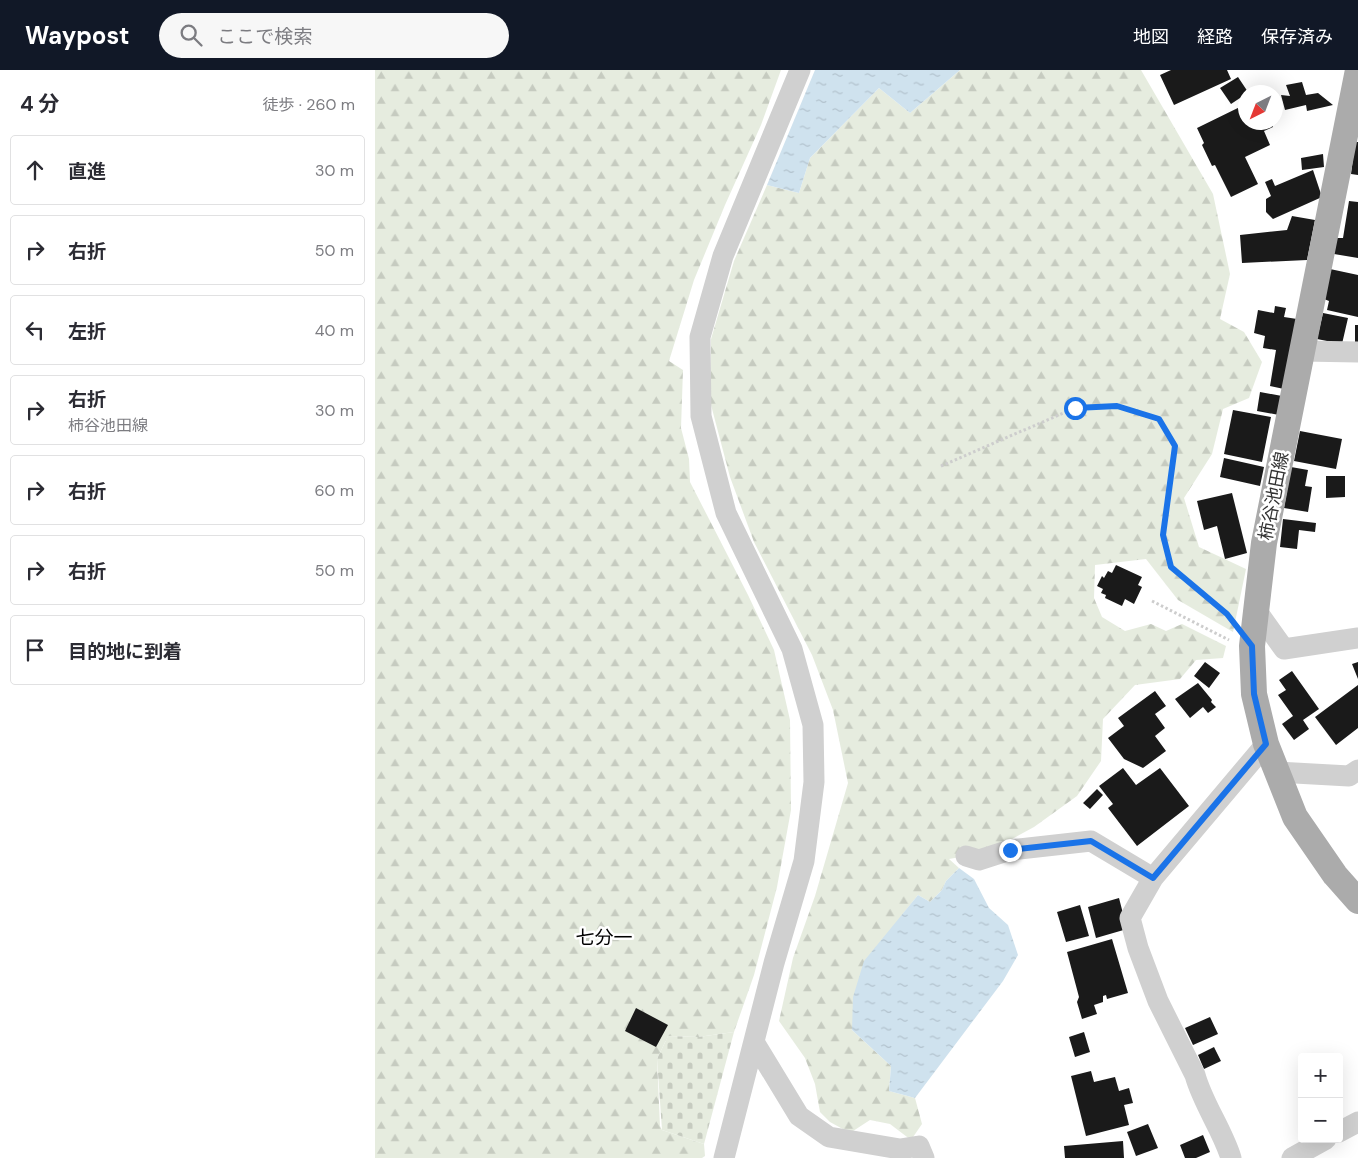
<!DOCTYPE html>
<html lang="ja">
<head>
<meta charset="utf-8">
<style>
	:root { --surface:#fff; --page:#f7f7f7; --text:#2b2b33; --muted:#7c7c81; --line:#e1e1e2; --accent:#111827 }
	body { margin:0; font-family:"DM Sans","Noto Sans JP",sans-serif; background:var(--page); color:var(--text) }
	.controls { position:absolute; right:15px; bottom:15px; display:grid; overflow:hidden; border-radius:5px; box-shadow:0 5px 20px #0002 }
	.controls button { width:45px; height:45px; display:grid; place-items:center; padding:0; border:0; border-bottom:1px solid var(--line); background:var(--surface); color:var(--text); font:25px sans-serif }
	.compass { position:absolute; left:863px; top:15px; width:45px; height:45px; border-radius:50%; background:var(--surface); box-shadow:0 5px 20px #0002; rotate:222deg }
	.stop { position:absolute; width:15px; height:15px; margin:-11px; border:4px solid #1a73e8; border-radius:50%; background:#fff }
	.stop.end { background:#1a73e8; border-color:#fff; box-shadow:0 1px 5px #0008 }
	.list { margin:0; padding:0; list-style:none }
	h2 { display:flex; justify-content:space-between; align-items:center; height:65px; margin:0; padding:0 20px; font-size:21px }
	h2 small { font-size:16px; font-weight:400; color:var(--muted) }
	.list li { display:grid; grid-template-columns:32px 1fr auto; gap:15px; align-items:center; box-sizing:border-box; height:70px; margin:0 10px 10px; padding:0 10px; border:1px solid var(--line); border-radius:5px }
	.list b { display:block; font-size:19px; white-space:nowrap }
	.list p { margin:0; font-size:16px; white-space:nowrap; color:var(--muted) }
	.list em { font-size:16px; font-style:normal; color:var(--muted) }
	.icon { flex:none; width:28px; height:28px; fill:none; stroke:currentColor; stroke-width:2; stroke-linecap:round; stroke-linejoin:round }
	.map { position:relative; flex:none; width:983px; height:1088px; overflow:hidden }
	header { display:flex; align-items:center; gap:30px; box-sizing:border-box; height:70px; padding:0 25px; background:var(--accent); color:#fff }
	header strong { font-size:24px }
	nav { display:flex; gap:28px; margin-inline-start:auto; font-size:18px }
	.search { width:350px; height:45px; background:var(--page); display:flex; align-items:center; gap:12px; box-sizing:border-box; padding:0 18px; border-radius:28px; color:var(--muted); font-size:19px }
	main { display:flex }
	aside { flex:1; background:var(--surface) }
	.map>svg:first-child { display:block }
</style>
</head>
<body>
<header>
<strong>Waypost</strong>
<div class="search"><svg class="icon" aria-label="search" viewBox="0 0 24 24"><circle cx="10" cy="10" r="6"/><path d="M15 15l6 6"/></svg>ここで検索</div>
<nav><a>地図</a><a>経路</a><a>保存済み</a></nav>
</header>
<main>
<aside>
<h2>4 分<small>徒歩 · 260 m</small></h2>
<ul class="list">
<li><svg class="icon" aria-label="ahead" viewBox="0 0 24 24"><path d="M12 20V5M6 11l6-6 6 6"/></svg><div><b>直進</b></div><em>30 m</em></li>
<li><svg class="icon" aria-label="right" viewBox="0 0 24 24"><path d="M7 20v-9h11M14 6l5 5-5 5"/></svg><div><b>右折</b></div><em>50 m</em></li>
<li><svg class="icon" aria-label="left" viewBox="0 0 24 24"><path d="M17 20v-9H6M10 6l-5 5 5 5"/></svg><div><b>左折</b></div><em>40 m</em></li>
<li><svg class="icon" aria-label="right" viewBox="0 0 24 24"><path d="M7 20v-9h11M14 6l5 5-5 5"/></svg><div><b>右折</b><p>柿谷池田線</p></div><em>30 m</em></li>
<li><svg class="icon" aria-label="right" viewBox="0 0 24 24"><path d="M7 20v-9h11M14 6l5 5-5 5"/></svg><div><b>右折</b></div><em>60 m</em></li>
<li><svg class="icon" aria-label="right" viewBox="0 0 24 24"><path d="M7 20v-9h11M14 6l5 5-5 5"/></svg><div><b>右折</b></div><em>50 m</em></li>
<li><svg class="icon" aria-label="arrive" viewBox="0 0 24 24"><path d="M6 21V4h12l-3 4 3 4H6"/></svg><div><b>目的地に到着</b></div></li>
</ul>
</aside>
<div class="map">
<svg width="983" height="1088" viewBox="0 0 983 1088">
	<defs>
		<pattern id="forest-firs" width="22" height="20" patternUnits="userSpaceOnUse" patternTransform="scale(1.25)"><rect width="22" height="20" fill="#e6ecdf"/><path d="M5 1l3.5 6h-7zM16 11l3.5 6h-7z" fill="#c6cbc0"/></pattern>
		<pattern id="cemetery-stones" width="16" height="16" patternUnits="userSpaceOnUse" patternTransform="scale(1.25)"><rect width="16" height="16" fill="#e6ecdf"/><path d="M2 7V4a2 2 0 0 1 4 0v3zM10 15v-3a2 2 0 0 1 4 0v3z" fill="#c6cbc0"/></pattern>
		<pattern id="water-ripples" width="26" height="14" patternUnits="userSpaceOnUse" patternTransform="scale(1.25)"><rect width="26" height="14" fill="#cfe2ee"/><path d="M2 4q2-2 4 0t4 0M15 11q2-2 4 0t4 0" fill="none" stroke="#b2c2cd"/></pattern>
	</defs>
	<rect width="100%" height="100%" fill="#fff"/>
	<path fill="url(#forest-firs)" d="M0,0H406L386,55L350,135L319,210L294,291L308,300L306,358L314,389L315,412L373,525L399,580L415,650L416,740L402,817L379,905L359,962L323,967L293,966L282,989L285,1056L287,1060L329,1074L330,1086L327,1088H0Z
		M585,0H766L838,124L855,204L845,249L869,262L887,292L874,328L848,339L837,384L809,428L824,477L871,499L858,562L803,530L771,489L720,495L719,528L727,547L750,561L776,554L791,561L807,554L851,576L848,588L821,590L805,609L760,615L728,649L726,691L702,726L659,757L613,782L574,789L584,798L571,811L567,820L555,832L543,825L527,845L477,960L516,996L514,1021L540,1028L547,1054L536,1070L515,1054L495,1050L475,1063L455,1052L445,1042L440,1014L430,988L404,951L418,888L440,826L473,713L458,640L437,585L379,472L355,407L336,335V269L359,191L392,115L424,123L435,88L504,18L535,43Z"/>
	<path fill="url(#cemetery-stones)" d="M359,962L329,1074L287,1060L282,989L293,966L323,967Z"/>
	<path fill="url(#water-ripples)" d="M440,0H585L535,43L504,18L435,88L424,123L392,115Z
		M584,798L599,809L614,838L633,855L643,885L628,911L540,1028L514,1021L516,996L477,960L478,927L489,891L543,825L555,832L567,820L571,811Z"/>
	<path fill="#1a1a1a" d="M796,0H852L856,9L799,35L785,5Z
		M863,7L873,22H871V24L856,34L845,18Z
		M927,12L931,25L943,23L958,35L932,41L931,35L910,40L906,25L915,26L911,15Z
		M871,34V52H896L898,57L889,61L895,75L870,87L883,114L856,127L840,95L837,96L827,75L829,73L822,58Z
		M980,72H983V105L976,104Z
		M948,84L949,97L927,100L926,88Z
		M938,100L947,127L898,149L891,142V129L896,126L890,112L897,109L900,116Z
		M974,131L983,132V188L959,184L962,168H968Z
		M917,146L940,150L932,190L867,193L865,165L912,160Z
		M955,199L983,205V247L952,240L954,231L949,229Z
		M900,236L911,238L909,247L922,249L909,319L895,316L901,280L888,278L890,266L879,263L883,240L899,243Z
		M948,243L973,248L967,274L942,269Z
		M980,255H983V272H980Z
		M885,322L907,326L904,345L882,341Z
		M858,340L896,347L887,392L849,384Z
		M925,361L967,369L961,399L919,391Z
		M849,388L889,397L885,416L845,407Z
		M916,397L933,400L930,416L937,417L933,442L909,438Z
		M951,406H970V427L951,428Z
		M857,423L872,483L850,489L842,456L829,460L822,431Z
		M908,449L941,453L940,462L924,460L922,479L905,477Z
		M741,495L767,507L763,515L767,517L759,534L750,529L747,536L730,528L731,525L726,523L728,519L722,516L727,506L729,508L733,501L737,503Z
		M830,592L845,603L834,618L819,606Z
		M983,592V609L977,594Z
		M917,601L944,639L928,650L934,659L919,670L907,654L918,646L903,625L911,620L904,610Z
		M823,613L837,630L836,632L841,637L833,643L828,637L815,648L800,629Z
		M983,615V658L961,675L940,647Z
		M780,621L791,636L780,644L790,658L780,666L791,681L768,698L749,689L733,668L749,656L743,648Z
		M748,698L761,715L785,698L814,736L762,776L733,738L738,734L724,716Z
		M722,719L728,725L715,739L708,733Z
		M744,828L752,859L721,868L713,837Z
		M705,835L714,866L691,872L682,842Z
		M737,869L753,923L732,929L731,925L728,926V932L719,935L722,944L707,949L702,932L704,927L692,882Z
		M261,938L293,955L281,977L250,961Z
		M835,947L843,964L818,975L810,958Z
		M709,962L715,982L700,987L694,967Z
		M839,977L846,991L829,999L823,985Z
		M716,1001L719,1012L740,1007L744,1021L754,1018L758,1033L749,1035L754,1055L711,1066L696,1006Z
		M773,1054L783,1078L761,1086L752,1062Z
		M828,1065L835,1082L821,1088H810L805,1075Z
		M748,1071L749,1088H690L689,1076Z"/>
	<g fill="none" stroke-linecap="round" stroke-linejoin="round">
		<path stroke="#cdcdcd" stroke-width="3" stroke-dasharray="2.5 2.5" stroke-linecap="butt" d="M566,396L700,338L742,336L784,349L801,377L788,465L796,497L852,544L857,550
			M777,531L854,570"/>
		<path stroke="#d0d0d0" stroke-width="21" d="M927,281L983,282
			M881,540L909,579L983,568
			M902,702L974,706L983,700
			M591,786L604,790L635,780L716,771L778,808
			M379,972L424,1046L454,1067L525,1079L544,1076L549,1088
			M964,1062L983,1052
			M349,1088L399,893L429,791L439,712L438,655L417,579L351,443L326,346L325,267L348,186L425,0
			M856,1088C847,1059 828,1034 820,1005L783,931L763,878L755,848L778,808L891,674
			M917,1088L951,1069"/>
		<path stroke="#ababab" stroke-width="26" d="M983,0L889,473L877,576L879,624L891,674L920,747L960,805L983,831"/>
	</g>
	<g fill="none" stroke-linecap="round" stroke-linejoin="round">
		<path stroke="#1a73e8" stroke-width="6" d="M635,780L716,771L778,808L891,674L879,624L877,576L852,544L796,497L788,465L800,376L784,349L742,336L700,338"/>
	</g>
	<g text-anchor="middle" stroke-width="5" stroke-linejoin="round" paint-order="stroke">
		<g font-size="18" fill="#333" stroke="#fff">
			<text transform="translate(899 426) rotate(-79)" y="6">柿谷池田線</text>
		</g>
		<g font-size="19" fill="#000" stroke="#fff">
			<text x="229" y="874">七分一</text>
		</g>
	</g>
</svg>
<div class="controls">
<button>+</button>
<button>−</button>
</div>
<svg class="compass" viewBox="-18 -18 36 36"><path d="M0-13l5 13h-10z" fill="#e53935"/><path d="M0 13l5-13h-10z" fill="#7c7c81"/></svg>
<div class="stop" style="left:700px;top:338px"></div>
<div class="stop end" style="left:635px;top:780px"></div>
</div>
</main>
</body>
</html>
